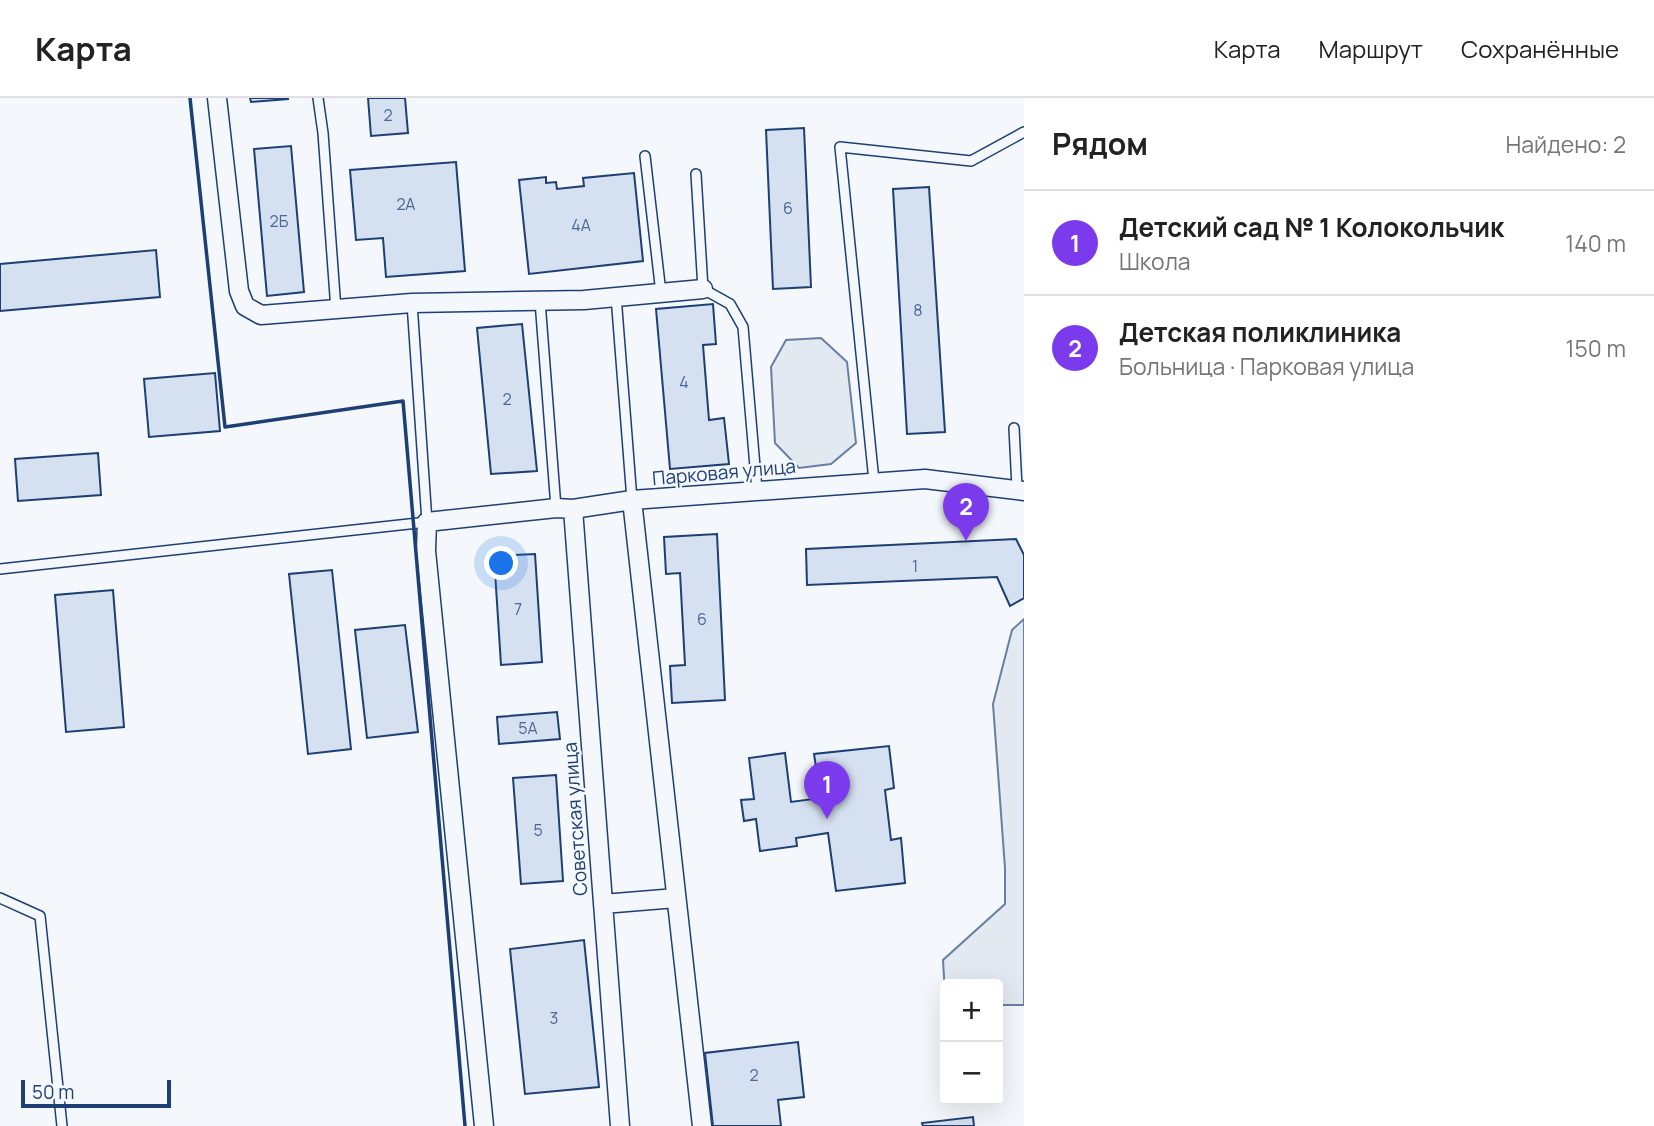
<!DOCTYPE html>
<html lang="ru">
<head>
<meta charset="utf-8">
<style>
	:root { --surface:#fff; --page:#f2f2f2; --text:#222; --muted:#767676; --line:#e0e0e0; --accent:#7c3aed }
	body { margin:0; font-family:Manrope,sans-serif; background:var(--page); color:var(--text) }
	.controls { position:absolute; right:21px; bottom:21px; display:grid; overflow:hidden; border-radius:7px; box-shadow:0 7px 28px #0002 }
	.controls button { width:63px; height:63px; display:grid; place-items:center; padding:0; border:0; border-bottom:2px solid var(--line); background:var(--surface); color:var(--text); font:35px sans-serif }
	.scale { position:absolute; left:21px; bottom:18px; width:150px; box-sizing:border-box; padding-left:7px; border:4px solid #1d3f73; border-top:0; font-size:19px; line-height:24px; white-space:nowrap; color:#1d3f73; -webkit-text-stroke:5px #f4f7fb; paint-order:stroke }
	.you { position:absolute; left:502px; top:466px; width:24px; height:24px; margin:-18px; border:5px solid #fff; border-radius:50%; background:#1a73e8; box-shadow:0 0 0 10px #1a73e833 }
	.badge { display:grid; place-items:center; width:46px; height:46px; border-radius:50%; background:var(--accent); color:#fff; font-size:23px; font-weight:700 }
	.pin { position:absolute; translate:-50% -58px; filter:drop-shadow(0 2px 4px #0008) }
	.pin::after { content:''; position:absolute; top:37px; width:24px; height:21px; background:inherit; clip-path:polygon(0 0,100% 0,50% 100%) }
	.list { margin:0; padding:0; list-style:none }
	h2 { display:flex; justify-content:space-between; align-items:center; height:91px; margin:0; padding:0 28px; font-size:30px }
	h2 small { font-size:23px; font-weight:400; color:var(--muted) }
	.list li { display:grid; grid-template-columns:46px 1fr auto; gap:21px; align-items:center; box-sizing:border-box; height:105px; padding:0 28px; border-top:2px solid var(--line) }
	.list b { display:block; font-size:26px; white-space:nowrap }
	.list p { margin:0; font-size:23px; white-space:nowrap; color:var(--muted) }
	.list em { font-size:23px; font-style:normal; color:var(--muted) }
	.map { position:relative; flex:none; width:1024px; height:1028px; overflow:hidden }
	header { display:flex; align-items:center; gap:42px; box-sizing:border-box; height:98px; padding:0 35px; background:var(--surface); border-bottom:2px solid var(--line) }
	header strong { font-size:33px }
	nav { display:flex; gap:38px; margin-inline-start:auto; font-size:24px }
	main { display:flex }
	aside { flex:1; background:var(--surface) }
	.map>svg:first-child { display:block }
</style>
</head>
<body>
<header>
<strong>Карта</strong>
<nav><a>Карта</a><a>Маршрут</a><a>Сохранённые</a></nav>
</header>
<main>
<div class="map">
<svg width="1024" height="1028" viewBox="0 0 1024 1028">
	<rect width="100%" height="100%" fill="#f4f7fb"/>
	<path fill="#e3e9f0" stroke="#687fa3" stroke-width="2" d="M821,240L847,264L856,345L831,366L799,370L775,345L771,269L786,242Z
		M1024,521V907H998V886H945V896L943,862L1005,806V770L993,606L1012,532Z"/>
	<path fill="#d5e0f0" stroke="#1d3f73" stroke-width="2" d="M250,0H288V1L251,4Z
		M368,0H405L408,35L371,38Z
		M804,30L811,189L773,191L766,32Z
		M291,48L304,194L267,198L254,51Z
		M456,64L465,173L386,179L383,140L356,142L350,72Z
		M634,75L643,163L529,176L519,82L546,79V85L556,84L557,91L584,88L583,80Z
		M929,89L945,334L907,336L893,91Z
		M156,152L160,199L0,213V166Z
		M713,206L716,246L703,247L709,322L724,320L729,366L670,371L656,211Z
		M522,226L537,373L491,376L477,230Z
		M215,275L220,333L149,339L144,281Z
		M98,355L101,397L18,403L15,361Z
		M717,436L725,602L672,605L670,568L685,567L680,475L666,476L664,439Z
		M1016,441L1024,457V500L1010,508L997,479L807,487L806,451Z
		M535,456L542,564L501,567L494,458Z
		M332,472L351,651L308,656L289,476Z
		M113,492L124,629L66,634L55,497Z
		M405,527L418,634L367,640L355,532Z
		M557,614L560,641L499,646L497,619Z
		M889,648L894,690L885,692L891,742L901,740L905,785L836,793L828,735L796,740L797,748L760,753L756,721L744,723L741,702L754,701L749,660L785,655L791,704L821,700L814,656Z
		M556,677L563,783L521,786L513,680Z
		M584,842L599,989L525,996L510,851Z
		M798,944L804,999L778,1002L781,1028H713L705,955Z
		M973,1019L974,1028H923L922,1025Z"/>
	<g fill="none" stroke-linecap="round" stroke-linejoin="round">
		<defs>
			<path id="lane" d="M318,0L323,35L336,212
				M645,58L661,195
				M696,76L703,191L730,206L743,229L757,392
				M616,198L632,402
				M540,203L556,410
				M1014,330L1017,390
				M874,383L840,49L971,63L1024,34
				M0,471L427,424L412,205
				M0,800L40,818L62,1028"/>
			<path id="street" d="M217,0L239,193L245,208L261,217L412,205L584,202L703,191
				M632,402L702,1028
				M573,411L620,1028
				M603,806L676,800
				M484,1028L426,453L427,424L556,410L573,411L632,402L925,381L1024,393"/>
		</defs>
		<use href="#lane" stroke="#1d3f73" stroke-width="12"/>
		<use href="#street" stroke="#1d3f73" stroke-width="21"/>
		<use href="#lane" stroke="#f4f7fb" stroke-width="9"/>
		<use href="#street" stroke="#f4f7fb" stroke-width="18"/>
		<path stroke="#1d3f73" stroke-width="3.5" d="M190,0L225,329L403,303L465,1028"/>
	</g>
	<g text-anchor="middle" stroke-width="5" stroke-linejoin="round" paint-order="stroke">
		<g font-size="16" fill="#4b6792">
			<text x="388" y="23">2</text>
			<text x="406" y="112">2А</text>
			<text x="788" y="116">6</text>
			<text x="279" y="129">2Б</text>
			<text x="581" y="133">4А</text>
			<text x="918" y="218">8</text>
			<text x="684" y="290">4</text>
			<text x="507" y="307">2</text>
			<text x="915" y="474">1</text>
			<text x="518" y="517">7</text>
			<text x="702" y="527">6</text>
			<text x="528" y="636">5А</text>
			<text x="538" y="738">5</text>
			<text x="554" y="926">3</text>
			<text x="754" y="983">2</text>
		</g>
		<g font-size="19" fill="#1d3f73" stroke="#f4f7fb">
			<text transform="translate(724 374) rotate(-5)" y="7">Парковая улица</text>
			<text transform="translate(575 721) rotate(-94)" y="7">Советская улица</text>
		</g>
	</g>
</svg>
<div class="controls">
<button>+</button>
<button>−</button>
</div>
<div class="scale">50 m</div>
<div class="you"></div>
<div class="pin badge" style="left:827px;top:721px">1</div>
<div class="pin badge" style="left:966px;top:443px">2</div>
</div>
<aside>
<h2>Рядом<small>Найдено: 2</small></h2>
<ul class="list">
<li><span class="badge">1</span><div><b>Детский сад № 1 Колокольчик</b><p>Школа</p></div><em>140 m</em></li>
<li><span class="badge">2</span><div><b>Детская поликлиника</b><p>Больница · Парковая улица</p></div><em>150 m</em></li>
</ul>
</aside>
</main>
</body>
</html>
